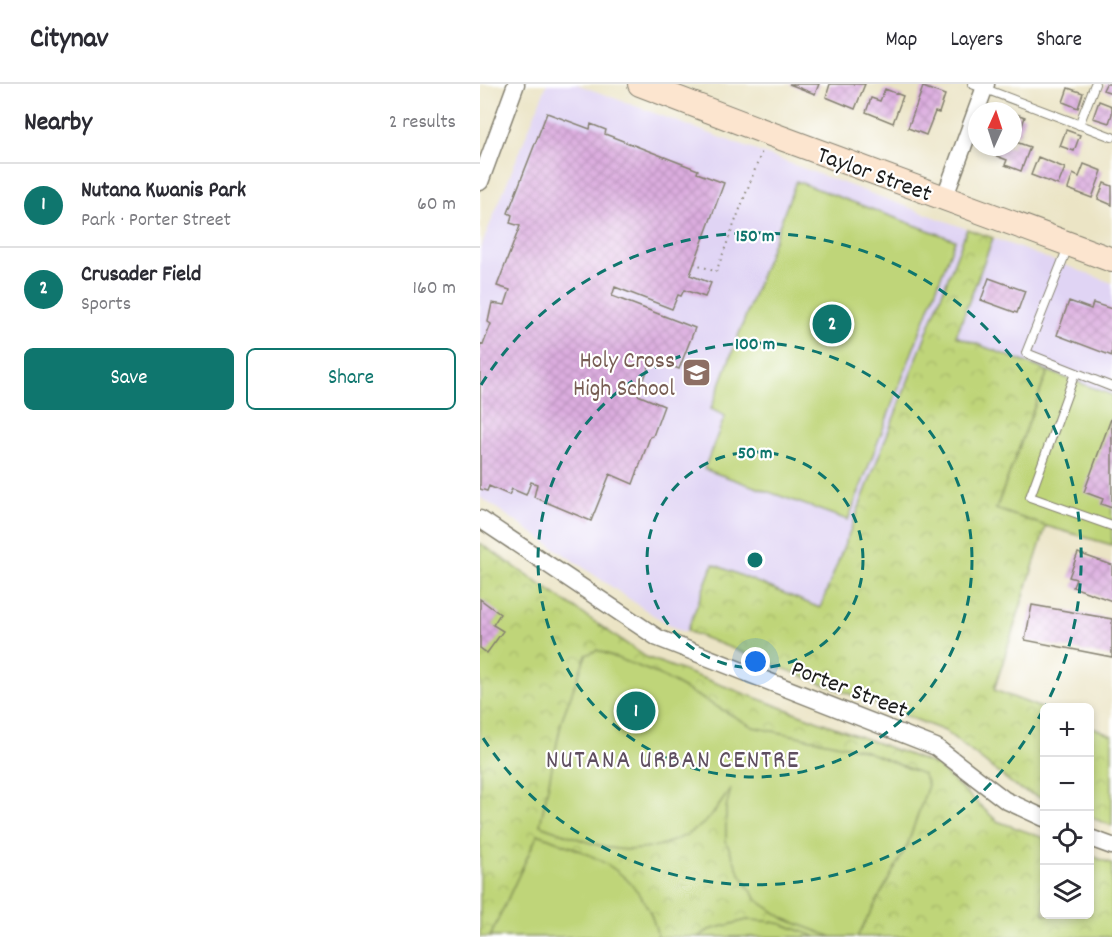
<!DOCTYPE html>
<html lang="en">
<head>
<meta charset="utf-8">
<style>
	:root { --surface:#fff; --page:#f2f2f3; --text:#2b2b33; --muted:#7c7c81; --line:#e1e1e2; --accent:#0f766e }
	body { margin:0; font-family:Dekko,sans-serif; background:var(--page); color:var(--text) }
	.controls { position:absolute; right:18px; bottom:18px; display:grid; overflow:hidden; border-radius:9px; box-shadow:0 3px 9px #0003 }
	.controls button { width:54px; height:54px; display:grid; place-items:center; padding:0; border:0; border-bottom:2px solid var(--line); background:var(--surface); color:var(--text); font:30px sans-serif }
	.compass { position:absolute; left:488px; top:18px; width:54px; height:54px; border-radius:50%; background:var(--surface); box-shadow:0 3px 9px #0003; rotate:3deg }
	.you { position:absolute; left:276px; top:578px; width:21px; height:21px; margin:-15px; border:4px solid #fff; border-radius:50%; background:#1a73e8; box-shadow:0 0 0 9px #1a73e833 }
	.badge { display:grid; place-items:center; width:39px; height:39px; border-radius:50%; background:var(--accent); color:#fff; font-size:20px; font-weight:700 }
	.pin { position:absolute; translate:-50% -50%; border:3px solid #fff; box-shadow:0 2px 6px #0006 }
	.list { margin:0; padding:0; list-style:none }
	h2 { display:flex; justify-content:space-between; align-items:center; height:78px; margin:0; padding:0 24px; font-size:26px }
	h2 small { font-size:20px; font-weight:400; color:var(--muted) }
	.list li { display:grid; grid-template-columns:39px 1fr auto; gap:18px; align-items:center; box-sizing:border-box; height:84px; padding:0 24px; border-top:2px solid var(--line) }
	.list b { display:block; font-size:22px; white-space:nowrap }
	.list p { margin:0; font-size:20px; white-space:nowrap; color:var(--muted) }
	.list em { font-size:20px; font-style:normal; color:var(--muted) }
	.actions { display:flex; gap:12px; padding:18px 24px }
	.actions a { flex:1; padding:14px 0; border:2px solid var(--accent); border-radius:9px; text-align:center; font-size:21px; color:var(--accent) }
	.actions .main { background:var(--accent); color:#fff }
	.icon { flex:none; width:33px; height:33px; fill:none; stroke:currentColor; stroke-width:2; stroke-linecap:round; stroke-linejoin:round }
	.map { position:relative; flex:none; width:632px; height:853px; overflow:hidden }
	header { display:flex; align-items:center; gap:36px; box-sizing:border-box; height:84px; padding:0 30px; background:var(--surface); border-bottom:2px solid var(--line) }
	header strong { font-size:28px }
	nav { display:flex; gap:33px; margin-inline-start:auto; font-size:21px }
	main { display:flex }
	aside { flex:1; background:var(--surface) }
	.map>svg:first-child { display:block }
</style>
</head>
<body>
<header>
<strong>Citynav</strong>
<nav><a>Map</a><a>Layers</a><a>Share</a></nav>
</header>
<main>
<aside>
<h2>Nearby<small>2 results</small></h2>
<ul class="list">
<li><span class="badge">1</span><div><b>Nutana Kwanis Park</b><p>Park · Porter Street</p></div><em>60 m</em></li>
<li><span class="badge">2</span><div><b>Crusader Field</b><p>Sports</p></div><em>160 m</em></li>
</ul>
<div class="actions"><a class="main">Save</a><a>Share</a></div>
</aside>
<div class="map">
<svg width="632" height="853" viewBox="0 0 632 853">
	<defs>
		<pattern id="park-crowns" width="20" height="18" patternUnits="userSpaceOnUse" patternTransform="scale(1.5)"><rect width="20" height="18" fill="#bfd579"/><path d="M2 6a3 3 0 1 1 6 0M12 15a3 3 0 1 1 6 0" fill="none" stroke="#a4b668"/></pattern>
		<pattern id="building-cross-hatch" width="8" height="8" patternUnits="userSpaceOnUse" patternTransform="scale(1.5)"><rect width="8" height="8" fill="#dcaddf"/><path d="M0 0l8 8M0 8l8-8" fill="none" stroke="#bc94bf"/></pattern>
	</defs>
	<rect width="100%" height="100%" fill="#fff"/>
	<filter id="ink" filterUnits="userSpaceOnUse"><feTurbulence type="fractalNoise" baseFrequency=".0167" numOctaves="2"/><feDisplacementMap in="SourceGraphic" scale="12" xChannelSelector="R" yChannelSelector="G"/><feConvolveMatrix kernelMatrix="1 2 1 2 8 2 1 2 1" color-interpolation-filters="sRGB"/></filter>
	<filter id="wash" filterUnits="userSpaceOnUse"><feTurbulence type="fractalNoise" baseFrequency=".008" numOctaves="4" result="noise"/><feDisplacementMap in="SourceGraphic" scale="24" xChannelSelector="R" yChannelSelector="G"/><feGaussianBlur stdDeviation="1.35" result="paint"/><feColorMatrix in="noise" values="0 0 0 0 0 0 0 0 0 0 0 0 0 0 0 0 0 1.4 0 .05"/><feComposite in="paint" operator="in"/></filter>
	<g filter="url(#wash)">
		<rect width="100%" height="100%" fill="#ebe4c5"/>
		<path fill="#e0d4f4" d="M67,0H96L487,145L340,524L233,480L207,547H201L173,531L0,413V165Z
			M513,154L632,199V311L476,252Z"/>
		<path fill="url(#park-crowns)" stroke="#6e784a" stroke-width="1.5" d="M487,145L513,154L476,252L568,287L516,425L566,442L514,606L564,625V715L539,705L465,647L207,547L233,480L340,524Z
			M0,459L166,573L456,681L517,737L564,754V830H610V771L632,780V853H0Z
			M610,642L632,651V742L610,733Z"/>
		<path fill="#bfd579" stroke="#6e784a" stroke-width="1.5" d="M316,97L475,156L368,436L224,385L245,332L231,325Z
			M568,287L632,311V461L566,442L516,425Z
			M117,566L180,591L273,643L380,665L443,690L448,701L427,762L377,853H352L305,835L277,816L259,788L246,757V724L251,704C245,713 239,722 232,731C221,744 206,752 190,758C141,777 106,757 60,741L82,635L106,571Z
			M58,750C114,772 163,786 178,853H10Z
			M267,836L286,837L302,840L337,853H218L229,846Z"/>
		<g id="blocks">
			<path fill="url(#building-cross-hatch)" d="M309,0H339L335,10Z
				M350,0H385L375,25L346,13Z
				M626,0H632V9L623,6Z
				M443,3L465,11L459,29L455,28L446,51L428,44Z
				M588,4L603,9L598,24L583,18Z
				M405,5L423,12L413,39L386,28L391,14L400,17Z
				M619,17L632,22V30L629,39L613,34Z
				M67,29L110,45L111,40L126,46L125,50L218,86L217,89L244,99L210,191L231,199L225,213L204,206L201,212L198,211L192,225L135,203L132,212L215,244L199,285L172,274L158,311L184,322L173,352L170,353L153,400L130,390L111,437L54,413L57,400L51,398L46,411L32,405L29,411L9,402L7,407L0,405V260L3,261L11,240L8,238L12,219L25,221L30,206L17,202L40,142L30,139L32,131L28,129Z
				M533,29L545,33L539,50L533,48Z
				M586,46L600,51L594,67L580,62Z
				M533,57L550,63L541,87L525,81L527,76L514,71L517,63H533Z
				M558,73L585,84L578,101L551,91Z
				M604,80L622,87L612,114L588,105L593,90L599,93Z
				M624,99L632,102V121L618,115Z
				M509,194L545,207L537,229L501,216Z
				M589,217L611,225L613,219L632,225V272L577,251Z
				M632,332V424L621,420L623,415L604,408Z
				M598,469L632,481V517L593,503L596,495L589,493Z
				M0,515L20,530L13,541L23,547L7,569L0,564Z
				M552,521L632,535V573L545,556Z"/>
		</g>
	</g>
	<g filter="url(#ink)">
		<use href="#blocks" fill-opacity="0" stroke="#848070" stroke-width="1.5"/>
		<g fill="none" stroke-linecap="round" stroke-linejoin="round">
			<defs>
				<path id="lane" d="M492,0L632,53
					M599,41L615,0
					M588,163L546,269L632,303
					M595,289L550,413L632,442"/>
				<path id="street" d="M0,98L36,0
					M464,115L506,0
					M0,435L178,554L456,663L525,716L564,734
					M610,754L632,762"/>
				<path id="secondary" d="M160,0L288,49L632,176"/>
			</defs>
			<use href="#lane" stroke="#848070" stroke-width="10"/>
			<use href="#street" stroke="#848070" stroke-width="19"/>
			<use href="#secondary" stroke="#848070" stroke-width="26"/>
			<path stroke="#848070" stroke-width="2" stroke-dasharray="1.5 4.5" stroke-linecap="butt" d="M214,179L236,188L282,67"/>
			<use href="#lane" stroke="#fff" stroke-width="8"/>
			<use href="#street" stroke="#fff" stroke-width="16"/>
			<use href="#secondary" stroke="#fce5cf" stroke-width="24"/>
		</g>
	</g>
	<g fill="none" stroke="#0f766e" stroke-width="3" stroke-dasharray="10 8">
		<circle cx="275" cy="476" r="108"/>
		<circle cx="275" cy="476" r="217"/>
		<path d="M563 626A325 325 0 0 1 1 651M1 301A325 325 0 0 1 566 621"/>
	</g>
	<defs>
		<symbol id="school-square" viewBox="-11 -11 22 22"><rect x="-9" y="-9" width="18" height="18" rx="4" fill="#8d6e63" stroke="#fff"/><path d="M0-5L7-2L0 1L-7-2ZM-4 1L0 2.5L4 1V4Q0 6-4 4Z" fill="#fff"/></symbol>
	</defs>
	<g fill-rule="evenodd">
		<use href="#school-square" x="200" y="272" width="33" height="33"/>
	</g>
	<g text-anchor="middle" stroke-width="4.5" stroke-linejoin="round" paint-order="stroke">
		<g font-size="24" fill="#1c1c1c" stroke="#fff">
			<text transform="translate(395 89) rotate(20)" y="8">Taylor Street</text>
			<text transform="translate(370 604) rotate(21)" y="8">Porter Street</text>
		</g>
		<g font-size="24" fill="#785e54" stroke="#fff" text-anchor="end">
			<text x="195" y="283">Holy Cross<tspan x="195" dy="28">High School</tspan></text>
		</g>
		<g font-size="26" letter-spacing="1.5" fill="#5f4f60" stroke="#fff">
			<text x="193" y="683">NUTANA URBAN CENTRE</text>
		</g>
	</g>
	<circle cx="275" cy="476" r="9" fill="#0f766e" stroke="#fff" stroke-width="3"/>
	<g font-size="18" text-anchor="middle" font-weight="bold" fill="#0f766e" stroke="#fff" stroke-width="4.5" stroke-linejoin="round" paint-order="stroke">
		<text x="275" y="157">150 m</text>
		<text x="275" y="265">100 m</text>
		<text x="275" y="374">50 m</text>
	</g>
</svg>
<div class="controls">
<button>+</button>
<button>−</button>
<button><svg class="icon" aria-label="locate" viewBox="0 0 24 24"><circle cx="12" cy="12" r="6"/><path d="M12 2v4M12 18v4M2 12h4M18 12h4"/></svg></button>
<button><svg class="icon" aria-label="layers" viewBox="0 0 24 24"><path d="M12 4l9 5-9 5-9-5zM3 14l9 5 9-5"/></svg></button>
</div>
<svg class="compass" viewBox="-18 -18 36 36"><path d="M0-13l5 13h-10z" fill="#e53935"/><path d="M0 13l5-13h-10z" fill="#7c7c81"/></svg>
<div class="you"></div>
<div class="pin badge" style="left:156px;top:627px">1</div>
<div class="pin badge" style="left:352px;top:240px">2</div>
</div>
</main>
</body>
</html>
